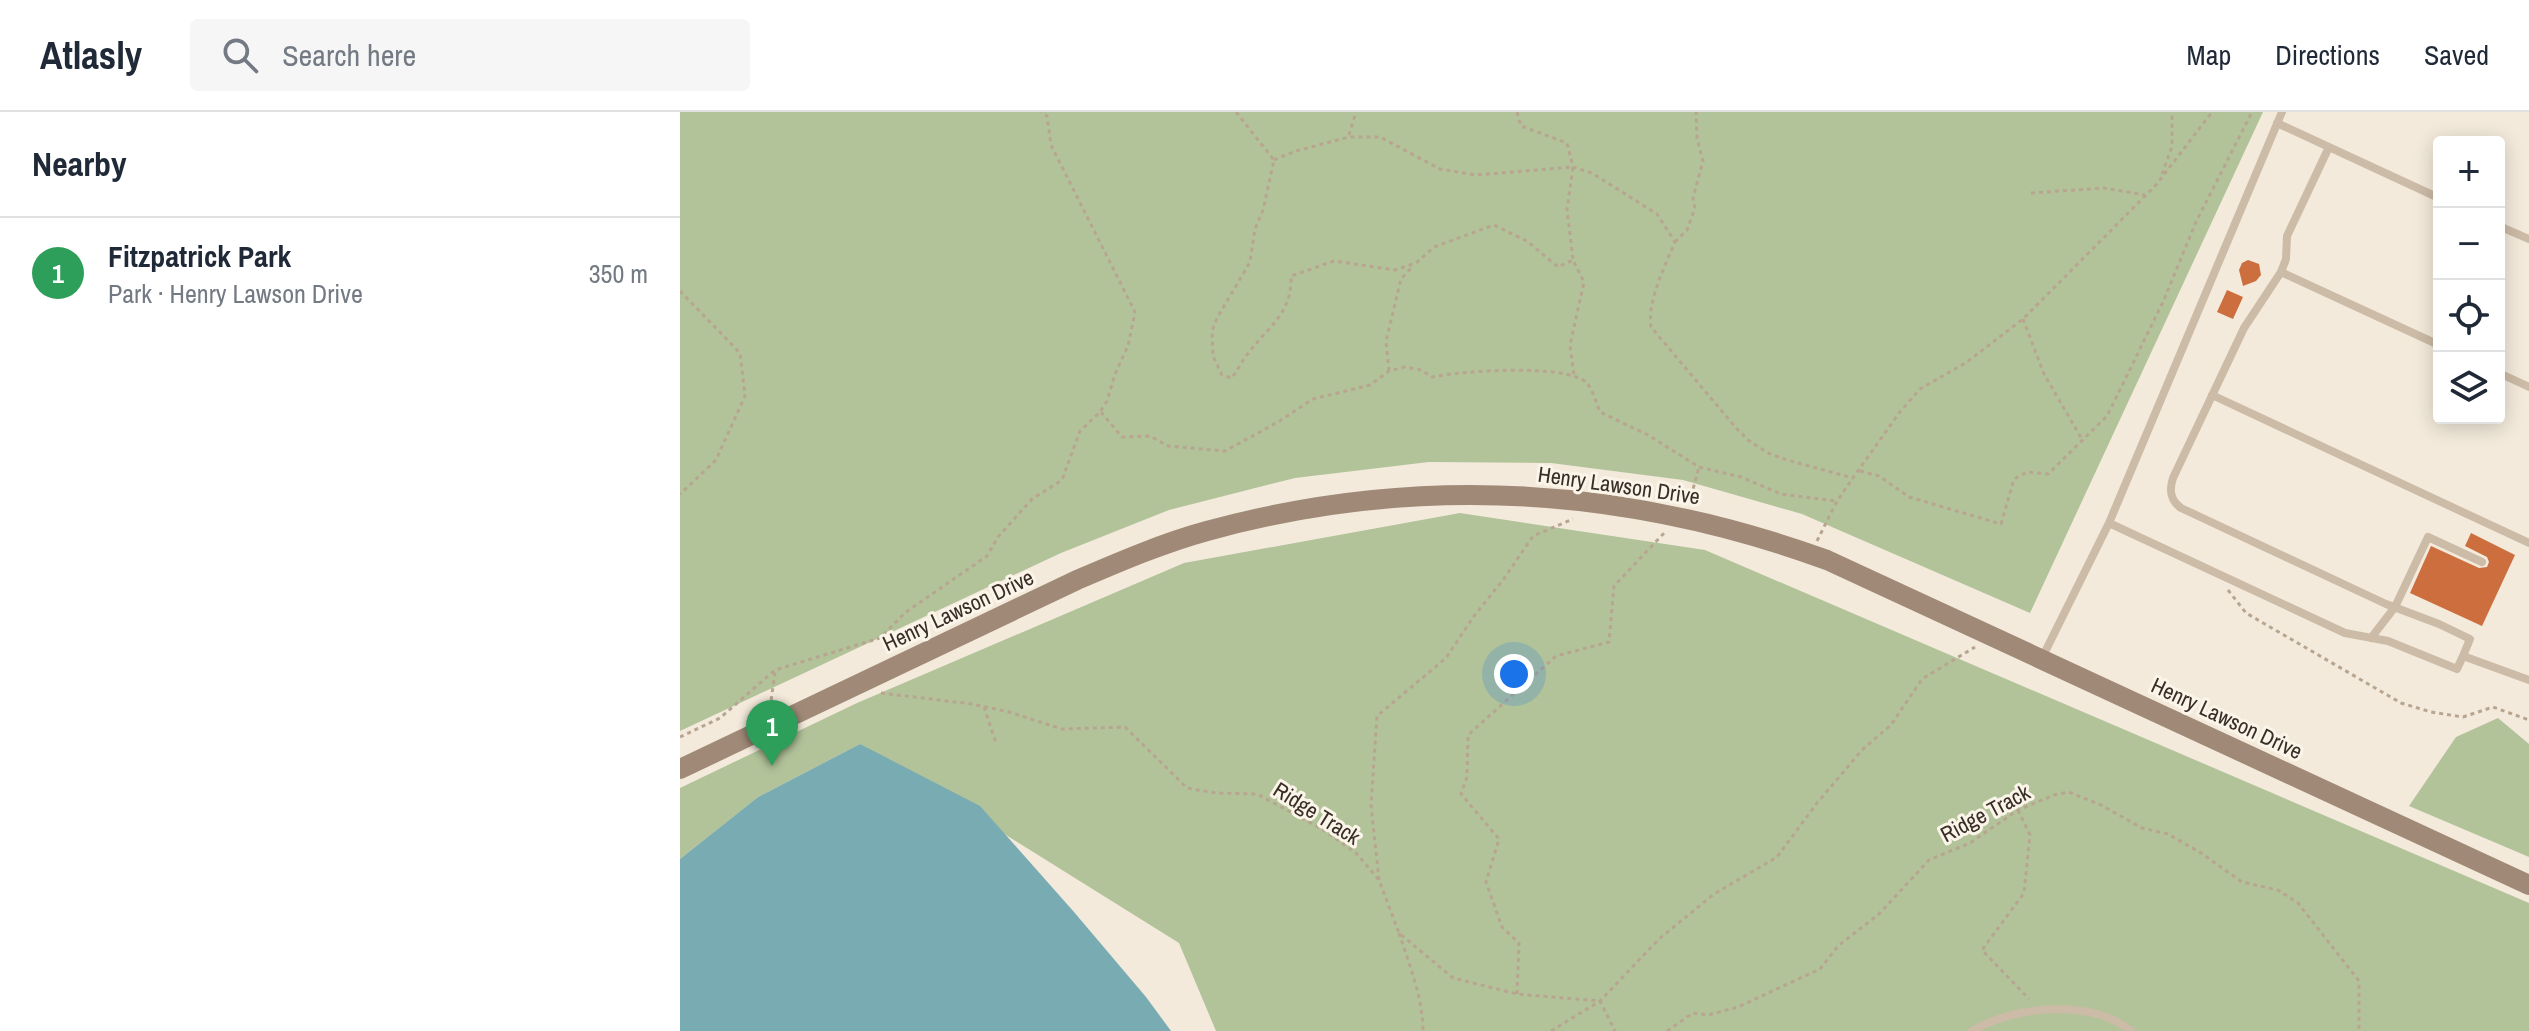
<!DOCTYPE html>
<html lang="en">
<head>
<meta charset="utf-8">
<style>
	:root { --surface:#fff; --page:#f6f6f7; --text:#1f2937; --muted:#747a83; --line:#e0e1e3; --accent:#111827 }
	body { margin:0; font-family:"Archivo Narrow",sans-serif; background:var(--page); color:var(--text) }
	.controls { position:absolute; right:24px; top:24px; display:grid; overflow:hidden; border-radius:8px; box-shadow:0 4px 20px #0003 }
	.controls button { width:72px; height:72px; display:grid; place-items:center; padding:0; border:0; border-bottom:2px solid var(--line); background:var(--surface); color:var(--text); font:40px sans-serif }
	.you { position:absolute; left:834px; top:562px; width:28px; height:28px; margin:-20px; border:6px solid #fff; border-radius:50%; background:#1a73e8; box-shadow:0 0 0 12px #1a73e833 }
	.badge { display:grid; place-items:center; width:52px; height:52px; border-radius:50%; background:var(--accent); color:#fff; font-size:26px; font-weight:700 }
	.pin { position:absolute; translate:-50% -66px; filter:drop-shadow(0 2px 4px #0008) }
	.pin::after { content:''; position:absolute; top:42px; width:28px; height:24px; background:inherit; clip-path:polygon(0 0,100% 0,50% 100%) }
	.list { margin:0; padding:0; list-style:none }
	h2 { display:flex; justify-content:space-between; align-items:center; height:104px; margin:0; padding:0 32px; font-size:34px }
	h2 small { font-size:26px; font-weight:400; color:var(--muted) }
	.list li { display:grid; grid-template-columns:52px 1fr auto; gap:24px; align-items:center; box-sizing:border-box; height:112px; padding:0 32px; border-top:2px solid var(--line) }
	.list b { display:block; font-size:30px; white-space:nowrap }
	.list p { margin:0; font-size:26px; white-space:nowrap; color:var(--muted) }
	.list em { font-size:26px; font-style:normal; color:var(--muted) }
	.icon { flex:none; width:44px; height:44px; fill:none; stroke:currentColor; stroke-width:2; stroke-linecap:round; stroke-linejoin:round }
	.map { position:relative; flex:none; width:1849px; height:919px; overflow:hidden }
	header { display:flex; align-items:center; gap:48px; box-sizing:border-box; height:112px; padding:0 40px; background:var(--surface); border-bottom:2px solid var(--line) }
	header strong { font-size:38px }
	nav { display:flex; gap:44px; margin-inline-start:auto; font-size:28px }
	.search { width:560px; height:72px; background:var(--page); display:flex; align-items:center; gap:20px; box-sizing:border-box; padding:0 28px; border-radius:8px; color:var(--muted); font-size:30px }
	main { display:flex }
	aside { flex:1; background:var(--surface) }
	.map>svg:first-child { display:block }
</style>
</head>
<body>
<header>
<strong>Atlasly</strong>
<div class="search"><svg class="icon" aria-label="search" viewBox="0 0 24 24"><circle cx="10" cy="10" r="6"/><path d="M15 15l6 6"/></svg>Search here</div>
<nav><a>Map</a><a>Directions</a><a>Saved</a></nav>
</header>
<main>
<aside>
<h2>Nearby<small></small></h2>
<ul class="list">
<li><span class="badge" style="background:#2e9e5b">1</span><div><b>Fitzpatrick Park</b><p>Park · Henry Lawson Drive</p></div><em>350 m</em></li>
</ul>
</aside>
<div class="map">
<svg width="1849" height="919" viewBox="0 0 1849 919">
	<rect width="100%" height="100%" fill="#f3eadb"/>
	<path fill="#b2c39a" d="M0,0H1583L1350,501L1122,402L1003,368L871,351L749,350L615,366L489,398L381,441L0,619Z
		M780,401L1025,438L1849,791V919H536L499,831L180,632L78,685L0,747V676L177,591L504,451Z
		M1818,606L1849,632V745L1729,694L1776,625Z"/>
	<path fill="#78abb2" d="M180,632L300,694L394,800L466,885L491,919H0V747L78,685Z"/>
	<path fill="#cd6e3f" d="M1568,148L1579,152L1581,163L1576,169L1563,174L1559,158L1562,151Z
		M1547,178L1563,185L1553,207L1537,200Z
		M1791,421L1835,443L1802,514L1730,481L1751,434L1799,456L1807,455L1809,450L1807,445L1785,434Z"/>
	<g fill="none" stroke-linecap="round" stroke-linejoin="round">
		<path stroke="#b8a590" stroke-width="3" stroke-dasharray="4 4" stroke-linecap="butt" d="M556,0L594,48L583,98L575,117L570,150L537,206L532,219L533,244L542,263L552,266C558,257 563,247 570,239C590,213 612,201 611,164L654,149L715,158L736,151L754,135L814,113L847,129L878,155L893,148L904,170L890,233L894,263
			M837,0L841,14L887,31L893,55L912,61L977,102L995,130C985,154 967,189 971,215L1056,316L1068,328L1088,341L1107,348L1173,366L1219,301L1240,277L1287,250L1343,207L1476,73L1532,0
			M669,23L676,0
			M594,48L616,39L669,25H700L760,57L796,63L893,55L887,98L893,147
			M1482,62L1492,34V0
			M1351,81L1424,76L1465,83
			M995,130L1007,118L1015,96L1013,86L1023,49L1017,26L1016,0
			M0,179L60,241L65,284L36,348L0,382
			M1343,207L1364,262L1403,329
			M709,259L706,229L721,167L733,154
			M421,300L442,325L470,324L488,334L545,339L598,310L633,287L690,273L709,259L725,255L741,258L752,265C780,259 887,251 907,271C913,278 916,291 920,300L968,323L1019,355L1061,365L1101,382L1157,389
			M1180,359L1199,364L1229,385L1321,412L1334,367L1347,360L1368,362L1427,304L1483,190L1516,110L1572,0
			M1009,392L1019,355
			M1137,429L1157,389L1173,366
			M1548,478L1566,501L1721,591L1751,600L1783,605L1813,595L1849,608
			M201,581L292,592L329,600L382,617L445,615L507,676L536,681L577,682L642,717L676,741L699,768L719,821L773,866L837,882L920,889L935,919
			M304,595L316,631
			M90,596L95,560
			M0,625L40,606L95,558L200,526L226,500L307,444L318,425L352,387L382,368L400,319L420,300L427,289L435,262L448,234L455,200L371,33L367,4L361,0
			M1338,698L1350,723L1344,781L1302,838L1349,887
			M699,768L691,693L697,604L766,546L794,504L823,468L853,424L893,407
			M719,821C729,852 743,886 743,919
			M837,882L839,831L822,815L806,770L819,727L781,682L787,665L788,623L876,544L929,530L934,474L986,419
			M871,919L920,889L979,827L1034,782L1097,745L1137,691L1183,637L1211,613L1242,567L1295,535
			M987,919L1013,901L1028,903L1058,895L1140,857L1158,834L1199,802L1249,748L1290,731L1338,698L1374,683L1389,680L1421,693L1462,716L1488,722L1521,741L1562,770L1598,778L1618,791L1679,869V919"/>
		<path stroke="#ccbba6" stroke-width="8" d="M1597,11L1759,86
			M1819,114L1849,127
			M1601,160L1606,147L1607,124L1649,35
			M1759,233L1601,160L1564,216L1493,366C1489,378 1490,388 1501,396L1706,492L1759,512L1790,527L1783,544
			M1819,261L1849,275
			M1532,283L1849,431
			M1429,411L1665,521L1708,529L1777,557L1783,544L1849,568
			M1691,526L1715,495L1748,425L1802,450
			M1362,546L1429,411L1602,0
			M1292,919C1333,894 1411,886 1451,919"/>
		<path stroke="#a08a77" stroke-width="20" d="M0,657L397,468C439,450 483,431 527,419C738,361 943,374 1147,448L1849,773"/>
	</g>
	<g text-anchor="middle" stroke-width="6" stroke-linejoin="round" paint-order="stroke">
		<g font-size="22" fill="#382e27" stroke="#fbf4e8">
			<text transform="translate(939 373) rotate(8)" y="8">Henry Lawson Drive</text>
			<text transform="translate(278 498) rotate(-25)" y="8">Henry Lawson Drive</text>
			<text transform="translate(1547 606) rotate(25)" y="8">Henry Lawson Drive</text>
			<text transform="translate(637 701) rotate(32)" y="8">Ridge Track</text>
			<text transform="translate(1305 701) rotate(-28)" y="8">Ridge Track</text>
		</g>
	</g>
</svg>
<div class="controls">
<button>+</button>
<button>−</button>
<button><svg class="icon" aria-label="locate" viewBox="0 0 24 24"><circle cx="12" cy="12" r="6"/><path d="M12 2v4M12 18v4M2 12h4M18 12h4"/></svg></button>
<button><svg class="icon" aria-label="layers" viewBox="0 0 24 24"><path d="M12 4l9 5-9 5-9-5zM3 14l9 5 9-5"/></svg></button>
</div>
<div class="you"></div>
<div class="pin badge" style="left:92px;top:654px;background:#2e9e5b">1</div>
</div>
</main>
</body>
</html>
